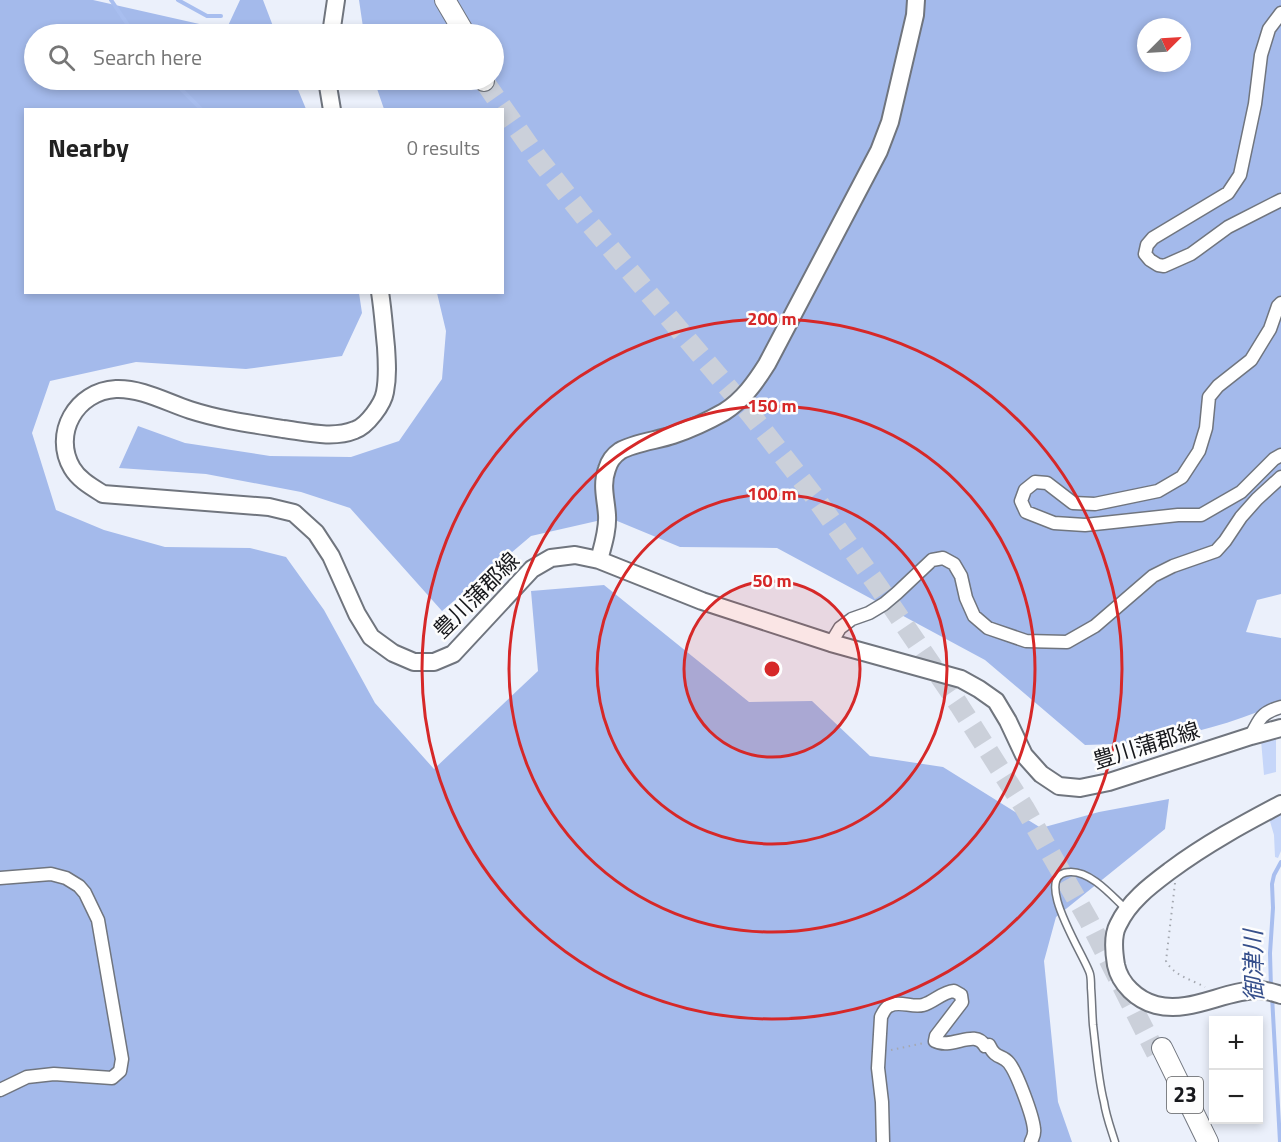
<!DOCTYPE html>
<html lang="en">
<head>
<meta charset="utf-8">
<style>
	:root { --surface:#fff; --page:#f6f6f6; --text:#222; --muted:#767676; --line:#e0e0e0 }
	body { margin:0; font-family:"Titillium Web","Noto Sans JP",sans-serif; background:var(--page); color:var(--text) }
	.controls { position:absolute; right:18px; bottom:18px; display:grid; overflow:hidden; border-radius:0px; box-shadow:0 3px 9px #0003 }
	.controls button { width:54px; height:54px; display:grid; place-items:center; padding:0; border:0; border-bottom:2px solid var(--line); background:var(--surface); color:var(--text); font:30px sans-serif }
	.compass { position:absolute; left:1137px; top:18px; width:54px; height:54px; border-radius:50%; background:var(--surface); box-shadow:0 3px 9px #0003; rotate:66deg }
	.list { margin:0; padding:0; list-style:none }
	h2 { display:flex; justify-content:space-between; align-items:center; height:78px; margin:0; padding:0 24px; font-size:26px }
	h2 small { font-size:20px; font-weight:400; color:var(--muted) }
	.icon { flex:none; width:33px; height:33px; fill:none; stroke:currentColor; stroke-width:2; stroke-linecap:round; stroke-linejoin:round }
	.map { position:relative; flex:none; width:1281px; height:1142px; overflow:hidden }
	.search { position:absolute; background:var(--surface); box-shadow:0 3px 9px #0003; left:24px; top:24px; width:480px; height:66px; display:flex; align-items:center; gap:15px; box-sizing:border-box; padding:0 21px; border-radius:33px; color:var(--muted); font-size:22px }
	.panel { position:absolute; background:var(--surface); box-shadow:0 3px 9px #0003; left:24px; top:108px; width:480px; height:186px; border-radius:0px }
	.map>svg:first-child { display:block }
</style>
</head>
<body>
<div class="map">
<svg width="1281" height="1142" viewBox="0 0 1281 1142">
	<rect width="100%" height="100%" fill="#ebf0fb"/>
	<path fill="#c6d6f9" d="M1276,738V772L1264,775L1261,740Z
		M1281,812V851L1278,858L1275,857L1274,835L1269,818Z"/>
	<path fill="#a4baeb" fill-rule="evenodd" d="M0,0H93L226,30L240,0H263L276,34H34V80H294L306,109L26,110V292L359,293L362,313L342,356L246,369L136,362L50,381L32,433L56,510L104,530L165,547L250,548L286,557L324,610L375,703L434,769L538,671L531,591L604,585L749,702L812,701L870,756L943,767L1041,828L1099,812L1169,799L1165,829L1056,917L1044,961L1058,1102L1072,1142H0Z
		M359,0H1281V594L1257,600L1246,632L1281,638V702C1241,721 1193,734 1149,741C1128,744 1106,744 1085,745L985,660L777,548L680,547L610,518L531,536L442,611L350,508L301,492L206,474L119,468L138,426L185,443L270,456L351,457L399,441L442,379L446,331L437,293L502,292V110L384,109L374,80H494V34H364ZM1146,27H1182V63H1146Z"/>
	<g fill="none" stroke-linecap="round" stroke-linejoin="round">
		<path stroke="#a8beef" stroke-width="4" d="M111,0L134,34
			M178,0L207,16H221
			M172,80L202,110
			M1271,989L1270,953L1273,908L1272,884L1274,875L1281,862
			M1272,996L1280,1142"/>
		<path stroke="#cbd0da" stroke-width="20" stroke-dasharray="20 10" stroke-linecap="butt" d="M484,81L537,157L590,224L752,416L814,496L880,589L959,705L1024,807L1089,921L1156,1053"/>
		<defs>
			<path id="service" d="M1115,1142C1111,1129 1106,1116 1104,1102C1098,1079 1096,1049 1093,1025C1092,1012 1092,1000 1091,988C1091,984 1091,978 1090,974C1086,958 1029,873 1070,872C1091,871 1112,896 1126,909"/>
			<path id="minor" d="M1281,13L1269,29L1261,55L1255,104L1240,175L1228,193L1153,238L1147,245L1145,254L1150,260L1158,265L1164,266L1191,254L1228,227L1281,200
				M1281,303L1278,306L1270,329L1251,360L1218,386L1209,397L1206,428L1199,451L1182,477L1158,491L1095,504L1073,503L1047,483L1035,482L1025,490L1021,501L1026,512L1054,523L1085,525L1178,515H1201L1241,492L1274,459L1281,455
				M831,643L840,628L852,619L869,613L884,604L897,593L932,560L943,558L954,564L961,576L966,598L974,616L988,628L1026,641L1067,642L1095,626L1153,576L1173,566L1216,551L1225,541L1241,517L1257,499L1281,477
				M1251,736C1259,719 1262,712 1281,707
				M0,878L51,874L66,878L79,886L85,893L98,920L122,1059L120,1071L112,1078L54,1074L27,1077L0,1090
				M883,1142L882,1102L878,1068L881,1017C883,1013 885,1008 889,1006C899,1000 912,1008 923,1005C934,1002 942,992 954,991L961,995L962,1002L936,1036L935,1041C952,1050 975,1028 985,1046L989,1045C996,1060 1002,1054 1009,1063C1017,1073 1033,1116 1034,1129C1035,1134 1033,1137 1031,1142"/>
			<path id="secondary" d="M331,34L336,0
				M327,80L332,110
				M380,292C383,311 384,328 386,347C387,362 388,377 385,392C383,404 367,426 355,430C333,439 306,432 283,429C252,424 221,420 190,410C166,402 141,388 116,389C76,391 52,434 72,468C79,480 92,487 103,494L269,507L294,513L316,533L331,556L357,614L371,637L393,653L414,662H434L453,654L532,569L551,558L575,555L599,560L702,601L831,643L961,679L979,689L996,701L1008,721L1024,755L1041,774L1059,786L1080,788L1109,782L1251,736L1281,728
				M599,560C603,545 608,530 607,515C606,499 601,485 607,469C609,462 614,455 620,451C633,443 659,440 673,435C691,429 708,421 724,412C743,400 755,383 767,364L879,151L890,122L915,15L916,0
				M1281,804C1243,824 1206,844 1171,870C1151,885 1129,901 1118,925C1112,936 1114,953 1116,965C1120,984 1137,1000 1156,1005C1191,1014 1224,990 1259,990C1266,990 1274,993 1281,995"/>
			<path id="trunk" d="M445,0L465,34
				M483,80L484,81
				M1162,1048L1208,1142"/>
		</defs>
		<use href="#service" stroke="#70757e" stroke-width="9"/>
		<use href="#minor" stroke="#70757e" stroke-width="15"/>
		<use href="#secondary" stroke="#70757e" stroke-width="20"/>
		<use href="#trunk" stroke="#70757e" stroke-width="22"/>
		<path stroke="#a4a8b0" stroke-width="2" stroke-dasharray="1.5 4.5" stroke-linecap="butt" d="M1175,883L1166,961C1173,975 1192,980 1205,987
			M891,1050L924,1043"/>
		<use href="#service" stroke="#fff" stroke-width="6"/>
		<use href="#minor" stroke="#fff" stroke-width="12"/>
		<use href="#secondary" stroke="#fff" stroke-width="16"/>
		<use href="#trunk" stroke="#fff" stroke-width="20"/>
	</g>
	<circle cx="772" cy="669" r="88" fill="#d62828" fill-opacity=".12"/>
	<g fill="none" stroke="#d62828" stroke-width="3">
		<circle cx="772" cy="669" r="88"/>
		<circle cx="772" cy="669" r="175"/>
		<circle cx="772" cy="669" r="263"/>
		<circle cx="772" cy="669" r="350"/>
	</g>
	<g text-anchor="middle" stroke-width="5" stroke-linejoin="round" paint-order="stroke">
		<rect fill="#fdfdfd" stroke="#5c5d60" stroke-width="1.5" x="1167" y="1077" width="36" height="36" rx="4.5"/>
		<g font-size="21" font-weight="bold" fill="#17181c">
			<text x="1185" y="1102">23</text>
		</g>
		<g font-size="22" fill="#17181c" stroke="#fdfdfd">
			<text transform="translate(476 595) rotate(-45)" y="8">豊川蒲郡線</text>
			<text transform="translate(1146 745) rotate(-17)" y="8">豊川蒲郡線</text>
		</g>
		<g font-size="24" font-style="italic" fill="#364f8b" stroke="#fdfdfd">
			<text transform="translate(1254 966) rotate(-91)" y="8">御津川</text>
		</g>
	</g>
	<circle cx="772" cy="669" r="9" fill="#d62828" stroke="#fdfdfd" stroke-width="3"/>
	<g font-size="18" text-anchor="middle" font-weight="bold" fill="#d62828" stroke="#fdfdfd" stroke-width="5" stroke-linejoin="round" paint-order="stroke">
		<text x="772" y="325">200 m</text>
		<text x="772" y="412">150 m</text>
		<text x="772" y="500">100 m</text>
		<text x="772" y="587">50 m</text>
	</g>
</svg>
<div class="controls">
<button>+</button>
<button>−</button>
</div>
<svg class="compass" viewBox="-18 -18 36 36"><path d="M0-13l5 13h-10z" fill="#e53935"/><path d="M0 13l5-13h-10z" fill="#767676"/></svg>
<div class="search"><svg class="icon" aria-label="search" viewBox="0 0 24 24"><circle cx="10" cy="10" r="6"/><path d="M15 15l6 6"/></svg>Search here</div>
<section class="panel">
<h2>Nearby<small>0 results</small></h2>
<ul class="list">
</ul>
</section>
</div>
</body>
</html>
